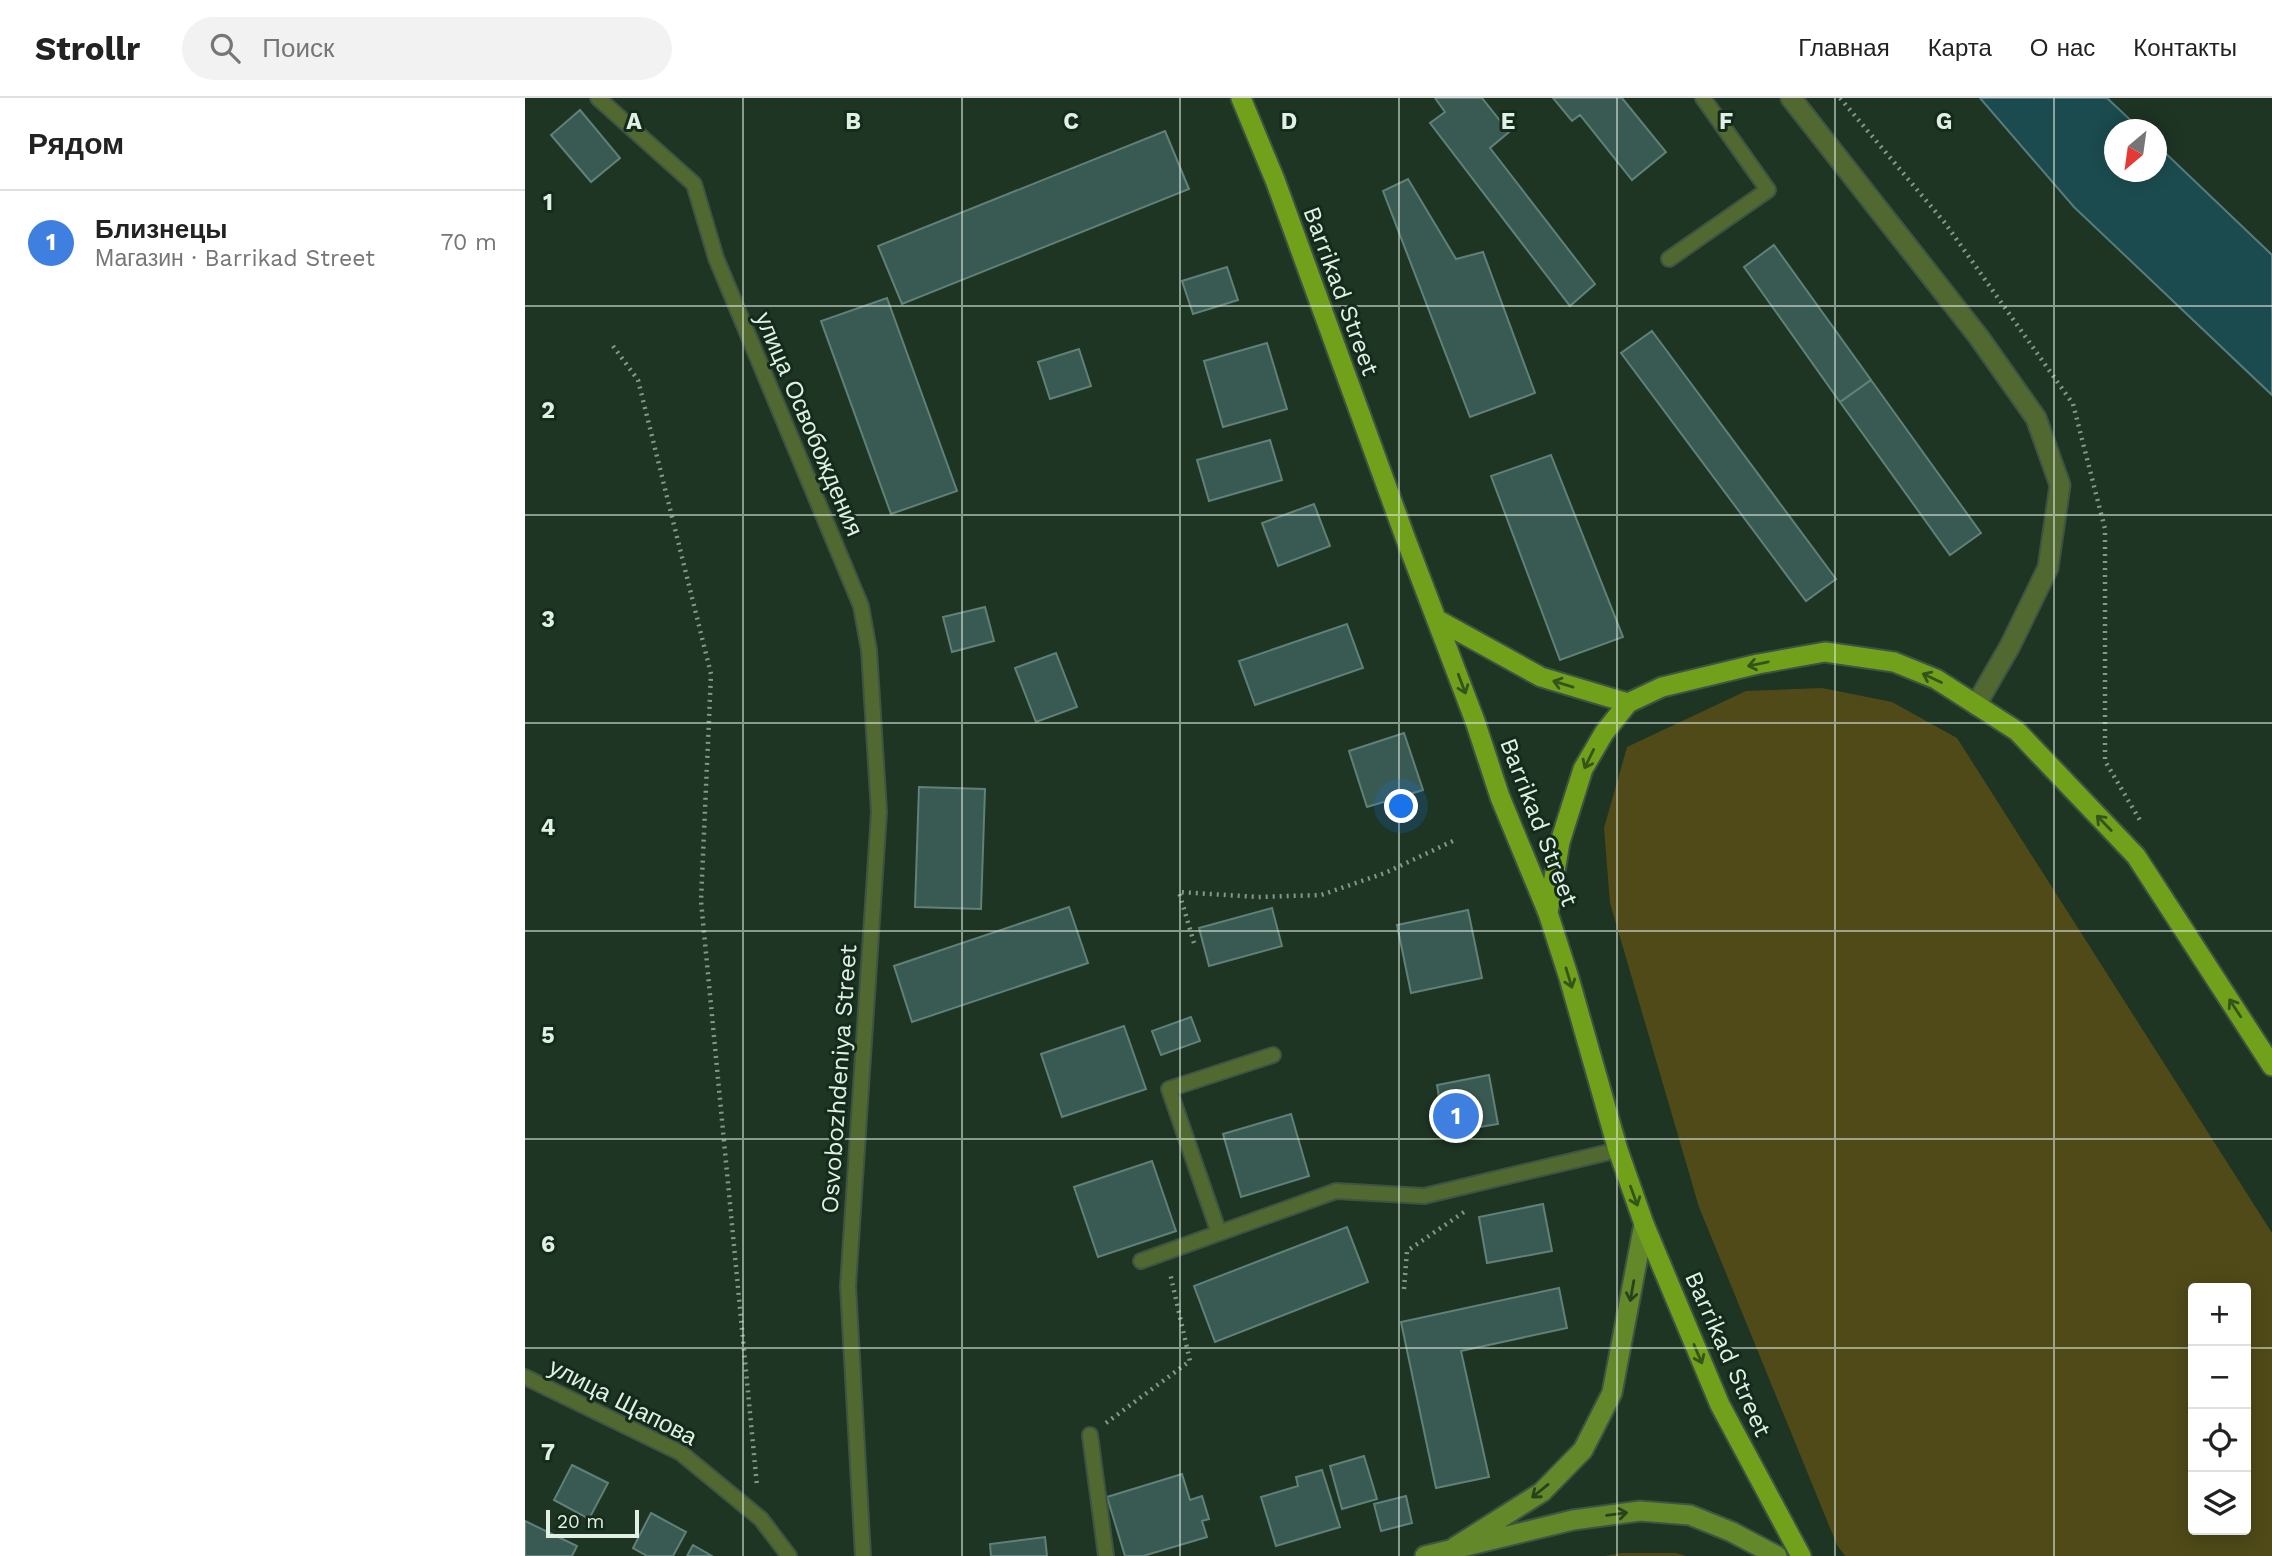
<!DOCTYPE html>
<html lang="ru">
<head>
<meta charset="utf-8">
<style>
	:root { --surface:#fff; --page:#f2f2f2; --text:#222; --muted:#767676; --line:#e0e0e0; --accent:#d93025 }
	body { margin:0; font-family:"Work Sans",sans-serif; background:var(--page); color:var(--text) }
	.controls { position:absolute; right:21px; bottom:21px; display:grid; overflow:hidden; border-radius:7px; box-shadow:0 4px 18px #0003 }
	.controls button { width:63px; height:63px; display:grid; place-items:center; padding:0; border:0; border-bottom:2px solid var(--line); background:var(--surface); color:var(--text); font:35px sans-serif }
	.compass { position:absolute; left:1579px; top:21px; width:63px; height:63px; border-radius:50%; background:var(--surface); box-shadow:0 4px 18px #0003; rotate:209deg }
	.scale { position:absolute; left:21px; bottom:18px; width:93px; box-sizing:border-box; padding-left:7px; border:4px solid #e1efe4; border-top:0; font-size:19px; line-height:24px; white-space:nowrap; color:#e1efe4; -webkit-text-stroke:5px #142b1b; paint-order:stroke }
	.you { position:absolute; left:877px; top:709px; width:24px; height:24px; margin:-18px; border:5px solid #fff; border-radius:50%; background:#1a73e8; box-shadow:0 0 0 10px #1a73e833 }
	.badge { display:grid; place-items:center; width:46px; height:46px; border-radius:50%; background:var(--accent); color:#fff; font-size:23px; font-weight:700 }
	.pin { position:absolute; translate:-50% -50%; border:4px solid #fff; box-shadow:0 2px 7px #0006 }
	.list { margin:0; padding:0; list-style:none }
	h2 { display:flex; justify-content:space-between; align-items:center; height:91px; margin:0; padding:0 28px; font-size:30px }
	h2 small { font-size:23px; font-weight:400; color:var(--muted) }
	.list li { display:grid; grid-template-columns:46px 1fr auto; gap:21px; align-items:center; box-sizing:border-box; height:105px; padding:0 28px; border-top:2px solid var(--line) }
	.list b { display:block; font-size:26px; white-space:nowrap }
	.list p { margin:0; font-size:23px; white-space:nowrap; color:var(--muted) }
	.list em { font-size:23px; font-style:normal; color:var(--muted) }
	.icon { flex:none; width:38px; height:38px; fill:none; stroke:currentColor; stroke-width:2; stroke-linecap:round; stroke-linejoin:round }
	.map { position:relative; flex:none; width:1747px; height:1458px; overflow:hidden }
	header { display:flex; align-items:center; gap:42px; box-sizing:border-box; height:98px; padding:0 35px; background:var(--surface); border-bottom:2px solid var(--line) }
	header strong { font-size:33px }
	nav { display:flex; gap:38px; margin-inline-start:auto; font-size:24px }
	.search { width:490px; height:63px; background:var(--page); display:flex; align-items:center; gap:18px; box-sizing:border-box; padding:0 24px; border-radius:38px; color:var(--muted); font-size:26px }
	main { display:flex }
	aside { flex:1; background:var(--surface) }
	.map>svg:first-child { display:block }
</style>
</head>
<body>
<header>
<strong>Strollr</strong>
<div class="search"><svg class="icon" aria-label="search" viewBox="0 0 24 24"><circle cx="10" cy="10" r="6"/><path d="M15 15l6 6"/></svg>Поиск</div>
<nav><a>Главная</a><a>Карта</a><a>О нас</a><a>Контакты</a></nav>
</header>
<main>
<aside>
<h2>Рядом<small></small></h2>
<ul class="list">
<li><span class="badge" style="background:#3f7fe0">1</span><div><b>Близнецы</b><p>Магазин · Barrikad Street</p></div><em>70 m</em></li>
</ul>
</aside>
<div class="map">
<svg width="1747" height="1458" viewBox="0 0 1747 1458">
	<rect width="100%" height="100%" fill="#1e3524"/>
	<path fill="#4f4a18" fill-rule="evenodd" d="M1297,590L1367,604L1432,640L1747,1135V1458H1320L1312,1447L1174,1109L1085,805L1079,730L1102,649L1221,593ZM1668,1190H1721V1432H1668Z
		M1096,1455H1151L1161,1458H1080Z"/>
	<path fill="#1b4b4e" stroke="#567c7b" stroke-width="2" d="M1455,0H1582L1615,31L1590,32V74H1632V47L1747,157V297L1549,109Z"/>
	<path fill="#395a52" stroke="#5f8178" stroke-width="2" d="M910,0H957L984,34L965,50L1070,186L1045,208L905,25L920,14Z
		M1028,0H1097L1141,54L1107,82L1055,17L1047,23Z
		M55,12L95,60L66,84L26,37Z
		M640,33L664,91L377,206L353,148Z
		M883,81L931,161L958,154L1010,295L945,319L858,93Z
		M1249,147L1346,282L1315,304L1219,169Z
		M702,169L713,202L668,216L657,183Z
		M362,200L432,393L366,416L296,223Z
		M1127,233L1311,481L1281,503L1096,255Z
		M742,245L762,311L698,329L679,263Z
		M554,251L566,288L525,301L513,264Z
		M1346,282L1456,435L1425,457L1315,304Z
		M745,342L757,382L684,403L672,362Z
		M1026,357L1098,539L1035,562L966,378Z
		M789,406L805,448L753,468L737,425Z
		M460,509L469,543L427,554L418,519Z
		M822,526L838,570L730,607L714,563Z
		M531,555L552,609L511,624L490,570Z
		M879,635L898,692L842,709L824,653Z
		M394,689L460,691L456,811L390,809Z
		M544,809L563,865L387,924L369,868Z
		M747,810L757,848L684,868L674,830Z
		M943,812L957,880L886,895L872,827Z
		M666,919L675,943L636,957L627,933Z
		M599,928L621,991L537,1019L516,956Z
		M964,977L973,1026L920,1035L912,987Z
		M766,1016L784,1078L716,1099L698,1036Z
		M627,1063L651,1133L573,1159L549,1089Z
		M1018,1106L1027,1153L962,1165L954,1119Z
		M822,1129L843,1184L690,1244L669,1188Z
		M1034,1190L1042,1230L936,1253L964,1379L911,1390L876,1224Z
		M839,1358L852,1401L817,1411L805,1368Z
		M47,1367L83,1385L64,1421L29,1402Z
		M797,1372L815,1429L751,1448L736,1399L773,1388L771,1379Z
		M657,1376L665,1402L677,1398L684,1421L677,1423L682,1439L618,1458H600L582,1399Z
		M881,1398L887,1425L856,1433L849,1406Z
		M126,1415L161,1434L148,1458H122L108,1450Z
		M0,1423L52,1448L47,1458H0Z
		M520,1439L522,1458H466L465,1446Z
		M168,1447L187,1458H162Z"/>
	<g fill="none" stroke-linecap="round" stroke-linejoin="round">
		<defs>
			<path id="service" d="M73,0L169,86L191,160L336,508L344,552L354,714L323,1188L338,1458
				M1144,161L1243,92L1178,0
				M694,1135L644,991L748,957
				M616,1163L811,1093L899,1098L1093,1052
				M0,1279L156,1355L236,1421L264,1458
				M565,1337L581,1458"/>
			<path id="minor" d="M1266,0L1453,238L1511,320L1535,387L1523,470L1485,548L1451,607"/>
			<path id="secondary" d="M930,1449L1017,1394L1058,1352L1087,1295L1119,1126
				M900,1458L1048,1422L1115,1413L1165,1417L1207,1434L1252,1458"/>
			<path id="primary" d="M716,0L750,82L880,439L950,623L975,699L1023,815L1044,880L1093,1052L1119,1126L1195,1307L1276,1458
				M913,522L1016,579L1103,605
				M1023,815L1035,744L1058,671L1079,635L1103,605L1137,589L1233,566L1300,554L1369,564L1411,581L1492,633L1611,758L1747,968"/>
		</defs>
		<use href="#service" stroke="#3d5343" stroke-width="18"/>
		<use href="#minor" stroke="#3d5343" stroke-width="23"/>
		<use href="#secondary" stroke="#3d5343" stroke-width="23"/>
		<use href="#primary" stroke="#3d5343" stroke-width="23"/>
		<path stroke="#859789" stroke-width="4.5" stroke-dasharray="2 5" stroke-linecap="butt" d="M1315,0L1420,125L1548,306L1580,431V663L1616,724
			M88,248L113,282L186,576L176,803L232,1388
			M669,845L654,794L733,799L796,797L860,775L928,743
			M879,1191L882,1153L942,1112
			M581,1325L665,1263L645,1175"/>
		<use href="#service" stroke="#516831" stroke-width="14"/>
		<use href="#minor" stroke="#516831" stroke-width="19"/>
		<use href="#secondary" stroke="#638829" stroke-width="19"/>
		<use href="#primary" stroke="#71a01b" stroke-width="19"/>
	</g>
	<defs><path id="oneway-shaft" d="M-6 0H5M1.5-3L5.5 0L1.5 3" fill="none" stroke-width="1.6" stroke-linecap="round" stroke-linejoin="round" transform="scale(1.75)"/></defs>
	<g stroke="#35541b">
		<use href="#oneway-shaft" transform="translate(1233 566) rotate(168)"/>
		<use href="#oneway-shaft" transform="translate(1407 580) rotate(-155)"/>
		<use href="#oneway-shaft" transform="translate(937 586) rotate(69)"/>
		<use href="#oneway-shaft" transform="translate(1038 586) rotate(-163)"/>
		<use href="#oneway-shaft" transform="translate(1064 661) rotate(116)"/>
		<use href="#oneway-shaft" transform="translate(1579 725) rotate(-134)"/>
		<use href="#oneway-shaft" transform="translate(1044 880) rotate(73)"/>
		<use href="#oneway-shaft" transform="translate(1710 910) rotate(-123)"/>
		<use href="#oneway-shaft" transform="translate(1109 1098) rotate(70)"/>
		<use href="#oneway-shaft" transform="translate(1173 1256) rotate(67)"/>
	</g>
	<g stroke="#28421e">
		<use href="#oneway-shaft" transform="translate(1107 1193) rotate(100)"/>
		<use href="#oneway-shaft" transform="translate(1015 1393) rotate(141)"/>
		<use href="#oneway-shaft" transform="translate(1092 1416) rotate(-7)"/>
	</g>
	<path fill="none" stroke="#e1efe4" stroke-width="2" stroke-opacity="0.55" d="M218,0V1458M437,0V1458M655,0V1458M874,0V1458M1092,0V1458M1310,0V1458M1529,0V1458M0,208H1747M0,417H1747M0,625H1747M0,833H1747M0,1041H1747M0,1250H1668M1721,1250H1747"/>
	<g text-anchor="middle" stroke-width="6" stroke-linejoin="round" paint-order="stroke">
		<g font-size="24" fill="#e1efe4" stroke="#142b1b">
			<text transform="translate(816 193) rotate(70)" y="8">Barrikad Street</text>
			<text transform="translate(284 326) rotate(67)" y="8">улица Освобождения</text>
			<text transform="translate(1014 724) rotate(69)" y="8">Barrikad Street</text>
			<text transform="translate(314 981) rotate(-86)" y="8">Osvobozhdeniya Street</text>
			<text transform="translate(1203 1256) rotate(66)" y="8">Barrikad Street</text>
			<text transform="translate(98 1304) rotate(27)" y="8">улица Щапова</text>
		</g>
	</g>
	<g font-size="23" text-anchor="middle" font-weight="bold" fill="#e1efe4" stroke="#142b1b" stroke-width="6" stroke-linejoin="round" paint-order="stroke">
		<text x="109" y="31">A</text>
		<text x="328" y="31">B</text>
		<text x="546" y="31">C</text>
		<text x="764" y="31">D</text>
		<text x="983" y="31">E</text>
		<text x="1201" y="31">F</text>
		<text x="1419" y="31">G</text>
		<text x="23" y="112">1</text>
		<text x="23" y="320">2</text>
		<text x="23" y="529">3</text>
		<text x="23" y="737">4</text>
		<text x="23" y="945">5</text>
		<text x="23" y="1154">6</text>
		<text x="23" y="1362">7</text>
	</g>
</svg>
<div class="controls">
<button>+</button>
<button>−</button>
<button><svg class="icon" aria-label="locate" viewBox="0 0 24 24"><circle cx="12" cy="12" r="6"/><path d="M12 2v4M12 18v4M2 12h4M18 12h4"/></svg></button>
<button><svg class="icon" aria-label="layers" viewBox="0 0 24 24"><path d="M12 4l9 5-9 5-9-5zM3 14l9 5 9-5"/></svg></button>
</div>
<svg class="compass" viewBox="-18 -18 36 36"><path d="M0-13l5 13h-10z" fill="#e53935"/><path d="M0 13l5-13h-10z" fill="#767676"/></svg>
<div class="scale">20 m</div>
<div class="you"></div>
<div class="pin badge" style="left:931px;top:1018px;background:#3f7fe0">1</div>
</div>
</main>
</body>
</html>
